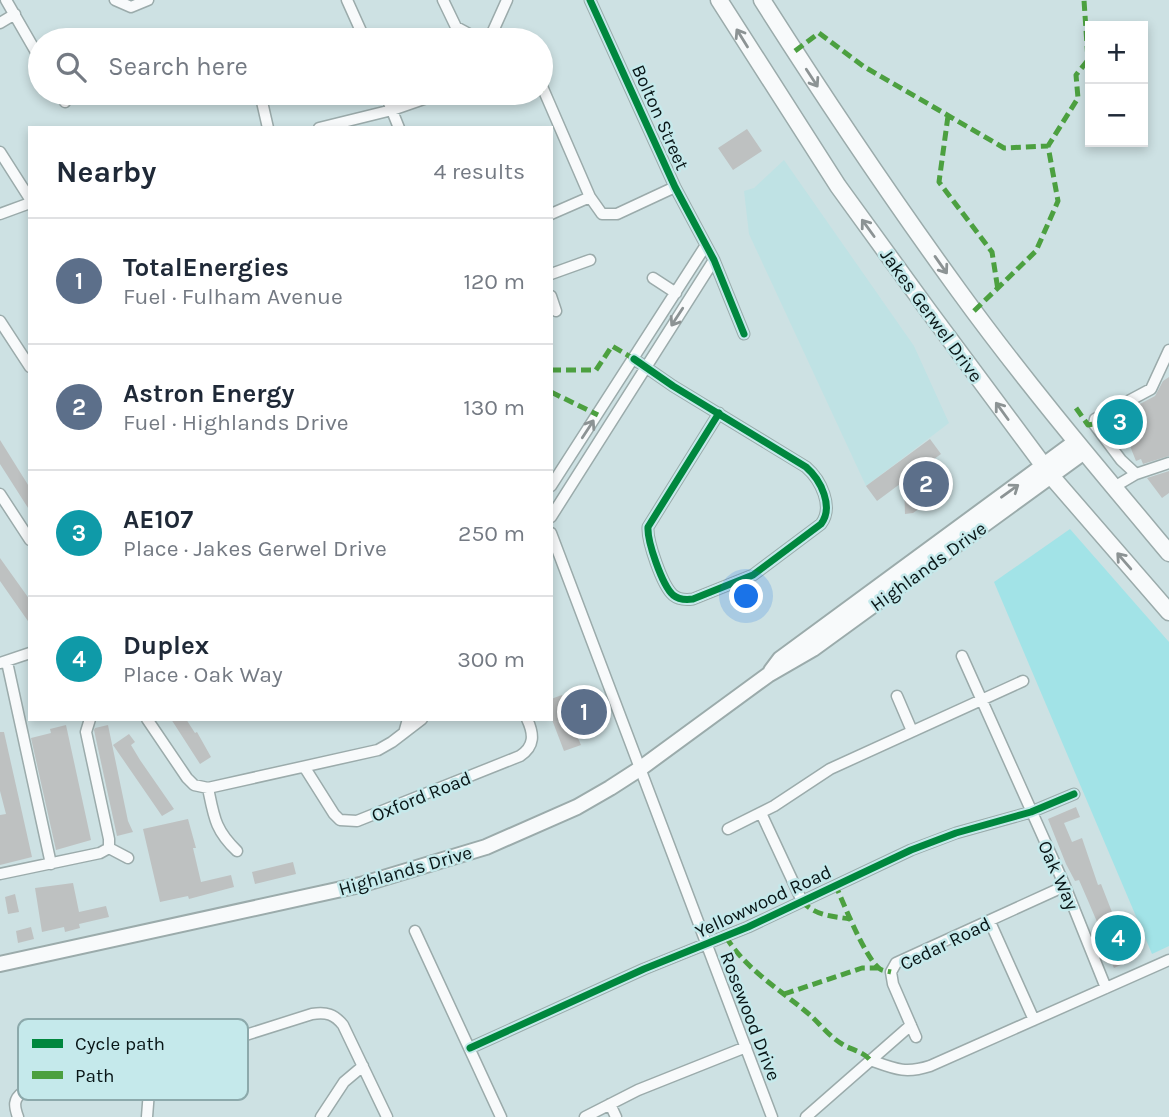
<!DOCTYPE html>
<html lang="en">
<head>
<meta charset="utf-8">
<style>
	:root { --surface:#fff; --page:#f6f6f7; --text:#1f2937; --muted:#747a83; --line:#e0e1e3; --accent:#db2777 }
	body { margin:0; font-family:Karla,sans-serif; background:var(--page); color:var(--text) }
	.controls { position:absolute; right:21px; top:21px; display:grid; overflow:hidden; border-radius:0px; box-shadow:0 4px 10px #0003 }
	.controls button { width:63px; height:63px; display:grid; place-items:center; padding:0; border:0; border-bottom:2px solid var(--line); background:var(--surface); color:var(--text); font:35px sans-serif }
	.you { position:absolute; left:747px; top:597px; width:24px; height:24px; margin:-18px; border:5px solid #fff; border-radius:50%; background:#1a73e8; box-shadow:0 0 0 10px #1a73e833 }
	.badge { display:grid; place-items:center; width:46px; height:46px; border-radius:50%; background:var(--accent); color:#fff; font-size:23px; font-weight:700 }
	.pin { position:absolute; translate:-50% -50%; border:4px solid #fff; box-shadow:0 2px 7px #0006 }
	.list { margin:0; padding:0; list-style:none }
	h2 { display:flex; justify-content:space-between; align-items:center; height:91px; margin:0; padding:0 28px; font-size:30px }
	h2 small { font-size:23px; font-weight:400; color:var(--muted) }
	.list li { display:grid; grid-template-columns:46px 1fr auto; gap:21px; align-items:center; box-sizing:border-box; height:126px; padding:0 28px; border-top:2px solid var(--line) }
	.list b { display:block; font-size:26px; white-space:nowrap }
	.list p { margin:0; font-size:23px; white-space:nowrap; color:var(--muted) }
	.list em { font-size:23px; font-style:normal; color:var(--muted) }
	.icon { flex:none; width:38px; height:38px; fill:none; stroke:currentColor; stroke-width:2; stroke-linecap:round; stroke-linejoin:round }
	.map { position:relative; flex:none; width:1169px; height:1117px; overflow:hidden }
	.search { position:absolute; background:var(--surface); box-shadow:0 4px 10px #0003; left:28px; top:28px; width:525px; height:77px; display:flex; align-items:center; gap:18px; box-sizing:border-box; padding:0 24px; border-radius:38px; color:var(--muted); font-size:26px }
	.panel { position:absolute; background:var(--surface); box-shadow:0 4px 10px #0003; left:28px; top:126px; width:525px; height:595px; border-radius:0px }
	.map>svg:first-child { display:block }
</style>
</head>
<body>
<div class="map">
<svg width="1169" height="1117" viewBox="0 0 1169 1117">
	<rect width="100%" height="100%" fill="#cde1e3"/>
	<path fill="#bfe2e4" d="M784,160L914,346L949,423L866,486L749,234L744,191L754,188Z"/>
	<path fill="#a2e3e7" d="M1070,529L1169,642V946L1152,954L994,582Z"/>
	<path fill="#bec1c1" d="M747,129L762,151L733,170L718,148Z
		M1169,377V456L1143,464L1141,459L1136,461L1130,446L1106,422L1155,396L1163,381Z
		M930,439L941,454L915,473L943,470L946,490L913,513L905,514L904,481L877,501L866,486Z
		M0,440L30,488V511L0,464Z
		M1169,471V493L1162,498L1147,478Z
		M0,558L30,600V624L0,581Z
		M595,690L607,719L575,731L581,745L564,751L551,717V699L562,695L564,701Z
		M171,719H186L195,733L197,732L211,757L200,764Z
		M66,725L91,840L56,850L31,738L51,733L50,729Z
		M108,725L128,821L133,832L117,836L94,730L95,728Z
		M0,732H4L32,857L0,865V815L6,814L0,791Z
		M129,734L135,742L131,745L140,760L174,809L162,816L113,745Z
		M1076,807L1080,817L1064,823L1072,842L1082,838L1098,885L1101,884L1119,930L1131,924L1137,937L1127,941L1134,959L1114,968L1099,938L1103,936L1089,903L1079,880L1075,881L1066,864L1048,819Z
		M188,819L196,848H193L201,882L231,875L234,887L189,899L188,896L160,902L143,829Z
		M293,862L296,874L255,884L252,872Z
		M73,883L79,912L106,906L109,917L79,924L80,928L65,932L64,927L42,932L35,888Z
		M15,894L19,912L8,914L5,897Z
		M31,927L34,939L18,943L16,931Z"/>
	<g fill="none" stroke-linecap="round" stroke-linejoin="round">
		<defs>
			<path id="street" d="M6,0L40,59
				M115,0L131,7L148,0
				M347,0L365,40
				M443,0L456,27L480,40
				M590,0L675,187L714,260L744,334
				M0,23L15,14
				M220,40H223
				M489,40L507,0
				M541,84L590,197L602,214H617L675,187
				M59,93L65,102
				M260,93L268,128
				M385,93L399,128
				M319,128L392,110L441,93
				M0,152L30,199
				M0,214L30,203
				M551,214L590,197
				M551,274L590,260
				M653,278L676,293
				M551,296L556,311
				M0,321L30,367
				M634,359L673,386L806,467C821,480 834,507 821,524L753,575L693,599C686,600 679,600 673,595C662,585 647,541 648,527L719,413
				M1136,474L1121,460L1094,424L1095,419L1151,389L1169,350
				M551,486L706,245
				M1114,487L1136,474L1169,463
				M0,494L30,540
				M551,517L714,260
				M551,533L772,1117
				M962,656L1065,886L1106,988
				M7,662L51,864
				M0,663L30,653
				M897,696L912,731
				M90,719L86,732L109,839V848
				M147,719L187,778L194,785L208,788L378,750L392,742L422,719
				M404,733L408,719
				M305,768L334,814L340,820L357,821L520,756C535,746 534,734 527,719
				M208,788C214,817 215,830 237,851
				M761,813L802,901
				M728,829L774,806L830,769L1023,681
				M109,848L128,858
				M0,874L100,853L109,848
				M990,922L1034,1020
				M415,931L501,1117
				M916,1037L893,984L891,972L896,963L1065,886
				M470,1048L644,969L748,927L911,850L956,833L1031,812L1074,794
				M870,1060C895,1069 905,1074 930,1066L1169,960
				M610,1104L616,1117
				M18,1117C14,1106 13,1099 23,1092L108,1065H151
				M147,1117L151,1065L312,1014C327,1012 334,1014 343,1025L387,1117
				M321,1117L344,1082L363,1066
				M585,1117L638,1090L746,1047
				M806,1117L911,1025"/>
			<path id="secondary" d="M771,671L780,659L1075,442
				M0,964L360,885L486,847L577,807L610,788L641,768L768,675L813,649L1084,452"/>
			<path id="primary" d="M719,0L838,186L928,310L1052,477L1169,612
				M762,0C825,99 890,196 959,291C1025,382 1097,467 1169,553"/>
		</defs>
		<use href="#street" stroke="#9babab" stroke-width="13"/>
		<use href="#secondary" stroke="#9babab" stroke-width="18"/>
		<use href="#primary" stroke="#9babab" stroke-width="19"/>
		<use href="#street" stroke="#f8fafb" stroke-width="10"/>
		<use href="#secondary" stroke="#f8fafb" stroke-width="14"/>
		<use href="#primary" stroke="#f8fafb" stroke-width="16"/>
		<path stroke="#4ca040" stroke-width="5" stroke-dasharray="10 5" stroke-linecap="butt" d="M795,51L819,33L863,66L1004,148L1048,146
			M541,90L543,89
			M948,116L939,182L992,252L998,290
			M974,311L1036,251L1058,201L1048,146L1078,98L1076,75L1088,60L1084,0
			M551,370H596L612,346L634,359
			M551,392L598,415
			M1076,408L1088,425L1094,424
			M835,884C843,902 866,960 880,969C883,971 887,971 891,972
			M802,901C815,916 832,916 850,919
			M726,937C746,970 781,990 810,1015C820,1024 830,1037 842,1044C851,1050 863,1051 870,1060
			M784,994L862,968H879"/>
		<defs>
			<path id="cycleway" d="M590,0L675,187L714,260L744,334
				M634,359L673,386L806,467C821,480 834,507 821,524L753,575L693,599C686,600 679,600 673,595C662,585 647,541 648,527L719,413
				M470,1048L644,969L748,927L911,850L956,833L1031,812L1074,794"/>
		</defs>
		<use href="#cycleway" stroke="#c5e9eb" stroke-width="11"/>
		<use href="#cycleway" stroke="#00873e" stroke-width="7"/>
	</g>
	<defs><path id="oneway-shaft" d="M-6 0H5M1.5-3L5.5 0L1.5 3" fill="none" stroke-width="1.6" stroke-linecap="round" stroke-linejoin="round" transform="scale(1.75)"/></defs>
	<g stroke="#8c9394">
		<use href="#oneway-shaft" transform="translate(742 38) rotate(-122)"/>
		<use href="#oneway-shaft" transform="translate(812 78) rotate(57)"/>
		<use href="#oneway-shaft" transform="translate(868 228) rotate(-126)"/>
		<use href="#oneway-shaft" transform="translate(941 265) rotate(55)"/>
		<use href="#oneway-shaft" transform="translate(677 317) rotate(123)"/>
		<use href="#oneway-shaft" transform="translate(1002 411) rotate(-126)"/>
		<use href="#oneway-shaft" transform="translate(588 429) rotate(-57)"/>
		<use href="#oneway-shaft" transform="translate(1010 491) rotate(-36)"/>
		<use href="#oneway-shaft" transform="translate(1124 561) rotate(-131)"/>
	</g>
	<g text-anchor="middle" stroke-width="5" stroke-linejoin="round" paint-order="stroke">
		<g font-size="19" fill="#081516" stroke="#c5e9eb">
			<text transform="translate(661 117) rotate(66)" y="7">Bolton Street</text>
			<text transform="translate(932 315) rotate(54)" y="7">Jakes Gerwel Drive</text>
			<text transform="translate(928 566) rotate(-36)" y="7">Highlands Drive</text>
			<text transform="translate(421 796) rotate(-22)" y="7">Oxford Road</text>
			<text transform="translate(405 870) rotate(-16)" y="7">Highlands Drive</text>
			<text transform="translate(1059 875) rotate(66)" y="7">Oak Way</text>
			<text transform="translate(763 901) rotate(-25)" y="7">Yellowwood Road</text>
			<text transform="translate(945 943) rotate(-26)" y="7">Cedar Road</text>
			<text transform="translate(751 1016) rotate(69)" y="7">Rosewood Drive</text>
		</g>
	</g>
	<rect x="18" y="1019" width="230" height="81" rx="10" fill="#c5e9eb" stroke="#8ca9ab" stroke-width="2"/>
	<rect x="32" y="1039" width="31" height="9" fill="#00873e"/>
	<rect x="32" y="1071" width="31" height="8" fill="#4ca040"/>
	<g font-size="19" fill="#081516">
		<text x="75" y="1050">Cycle path</text>
		<text x="75" y="1082">Path</text>
	</g>
</svg>
<div class="controls">
<button>+</button>
<button>−</button>
</div>
<div class="you"></div>
<div class="pin badge" style="left:584px;top:712px;background:#5c6f8a">1</div>
<div class="pin badge" style="left:926px;top:484px;background:#5c6f8a">2</div>
<div class="pin badge" style="left:1120px;top:422px;background:#0f9aa8">3</div>
<div class="pin badge" style="left:1118px;top:938px;background:#0f9aa8">4</div>
<div class="search"><svg class="icon" aria-label="search" viewBox="0 0 24 24"><circle cx="10" cy="10" r="6"/><path d="M15 15l6 6"/></svg>Search here</div>
<section class="panel">
<h2>Nearby<small>4 results</small></h2>
<ul class="list">
<li><span class="badge" style="background:#5c6f8a">1</span><div><b>TotalEnergies</b><p>Fuel · Fulham Avenue</p></div><em>120 m</em></li>
<li><span class="badge" style="background:#5c6f8a">2</span><div><b>Astron Energy</b><p>Fuel · Highlands Drive</p></div><em>130 m</em></li>
<li><span class="badge" style="background:#0f9aa8">3</span><div><b>AE107</b><p>Place · Jakes Gerwel Drive</p></div><em>250 m</em></li>
<li><span class="badge" style="background:#0f9aa8">4</span><div><b>Duplex</b><p>Place · Oak Way</p></div><em>300 m</em></li>
</ul>
</section>
</div>
</body>
</html>
